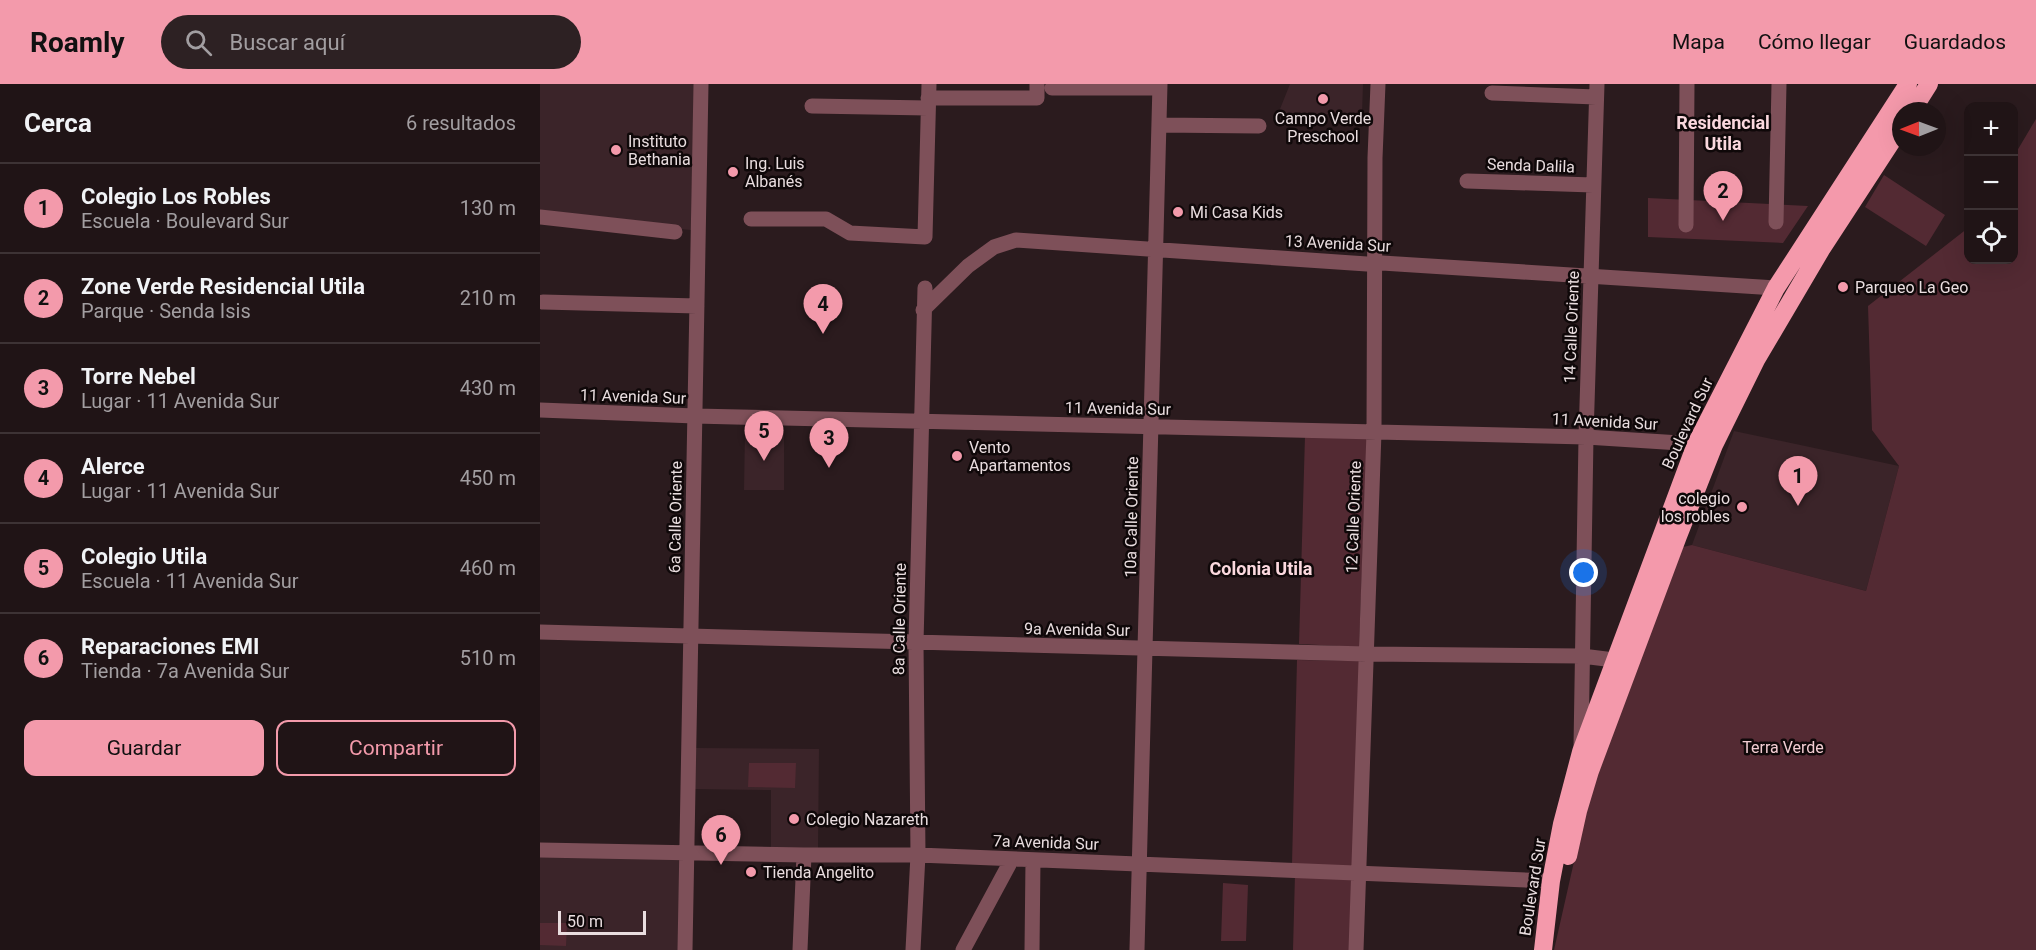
<!DOCTYPE html>
<html lang="es">
<head>
<meta charset="utf-8">
<style>
	:root { --surface:#201416; --page:#2d2123; --text:#f1f3f6; --muted:#a29ea1; --line:#3d3335; --accent:#f39aab }
	body { margin:0; font-family:Roboto,sans-serif; background:var(--page); color:var(--text) }
	.controls { position:absolute; right:18px; top:18px; display:grid; overflow:hidden; border-radius:12px; box-shadow:0 6px 24px #0002 }
	.controls button { width:54px; height:54px; display:grid; place-items:center; padding:0; border:0; border-bottom:2px solid var(--line); background:var(--surface); color:var(--text); font:30px sans-serif }
	.compass { position:absolute; left:1352px; top:18px; width:54px; height:54px; border-radius:50%; background:var(--surface); box-shadow:0 6px 24px #0002; rotate:269deg }
	.scale { position:absolute; left:18px; bottom:15px; width:88px; box-sizing:border-box; padding-left:6px; border:3px solid #e9dddf; border-top:0; font-size:16px; line-height:21px; white-space:nowrap; color:#e9dddf; -webkit-text-stroke:4px #0f0809; paint-order:stroke }
	.you { position:absolute; left:1044px; top:489px; width:21px; height:21px; margin:-15px; border:4px solid #fff; border-radius:50%; background:#1a73e8; box-shadow:0 0 0 9px #1a73e833 }
	.badge { display:grid; place-items:center; width:39px; height:39px; border-radius:50%; background:var(--accent); color:#111; font-size:20px; font-weight:700 }
	.pin { position:absolute; translate:-50% -50px; filter:drop-shadow(0 2px 3px #0008) }
	.pin::after { content:''; position:absolute; top:32px; width:21px; height:18px; background:inherit; clip-path:polygon(0 0,100% 0,50% 100%) }
	.list { margin:0; padding:0; list-style:none }
	h2 { display:flex; justify-content:space-between; align-items:center; height:78px; margin:0; padding:0 24px; font-size:26px }
	h2 small { font-size:20px; font-weight:400; color:var(--muted) }
	.list li { display:grid; grid-template-columns:39px 1fr auto; gap:18px; align-items:center; box-sizing:border-box; height:90px; padding:0 24px; border-top:2px solid var(--line) }
	.list b { display:block; font-size:22px; white-space:nowrap }
	.list p { margin:0; font-size:20px; white-space:nowrap; color:var(--muted) }
	.list em { font-size:20px; font-style:normal; color:var(--muted) }
	.actions { display:flex; gap:12px; padding:18px 24px }
	.actions a { flex:1; padding:14px 0; border:2px solid var(--accent); border-radius:12px; text-align:center; font-size:21px; color:var(--accent) }
	.actions .main { background:var(--accent); color:#111 }
	.icon { flex:none; width:33px; height:33px; fill:none; stroke:currentColor; stroke-width:2; stroke-linecap:round; stroke-linejoin:round }
	.map { position:relative; flex:none; width:1496px; height:866px; overflow:hidden }
	header { display:flex; align-items:center; gap:36px; box-sizing:border-box; height:84px; padding:0 30px; background:var(--accent); color:#111 }
	header strong { font-size:28px }
	nav { display:flex; gap:33px; margin-inline-start:auto; font-size:21px }
	.search { width:420px; height:54px; background:var(--page); display:flex; align-items:center; gap:15px; box-sizing:border-box; padding:0 21px; border-radius:33px; color:var(--muted); font-size:22px }
	main { display:flex }
	aside { flex:1; background:var(--surface) }
	.map>svg:first-child { display:block }
</style>
</head>
<body>
<header>
<strong>Roamly</strong>
<div class="search"><svg class="icon" aria-label="search" viewBox="0 0 24 24"><circle cx="10" cy="10" r="6"/><path d="M15 15l6 6"/></svg>Buscar aquí</div>
<nav><a>Mapa</a><a>Cómo llegar</a><a>Guardados</a></nav>
</header>
<main>
<aside>
<h2>Cerca<small>6 resultados</small></h2>
<ul class="list">
<li><span class="badge">1</span><div><b>Colegio Los Robles</b><p>Escuela · Boulevard Sur</p></div><em>130 m</em></li>
<li><span class="badge">2</span><div><b>Zone Verde Residencial Utila</b><p>Parque · Senda Isis</p></div><em>210 m</em></li>
<li><span class="badge">3</span><div><b>Torre Nebel</b><p>Lugar · 11 Avenida Sur</p></div><em>430 m</em></li>
<li><span class="badge">4</span><div><b>Alerce</b><p>Lugar · 11 Avenida Sur</p></div><em>450 m</em></li>
<li><span class="badge">5</span><div><b>Colegio Utila</b><p>Escuela · 11 Avenida Sur</p></div><em>460 m</em></li>
<li><span class="badge">6</span><div><b>Reparaciones EMI</b><p>Tienda · 7a Avenida Sur</p></div><em>510 m</em></li>
</ul>
<div class="actions"><a class="main">Guardar</a><a>Compartir</a></div>
</aside>
<div class="map">
<svg width="1496" height="866" viewBox="0 0 1496 866">
	<rect width="100%" height="100%" fill="#2b1b1e"/>
	<path fill="#3b2429" d="M0,0H154L151,146L0,132Z
		M750,0H823L822,30H738Z
		M205,347L244,348V406H204Z
		M1194,347L1359,382L1326,507L1152,461Z
		M155,664L279,665L278,765L231,764V706L154,705Z
		M0,771L142,772L140,866H0Z"/>
	<path fill="#532a33" d="M1496,35V866H1014L1050,707L1143,463L1152,461L1326,507L1359,382L1332,346L1328,222L1428,144V176H1474V72Z
		M1344,91L1405,131L1386,162L1325,123Z
		M1108,114L1268,122L1243,159L1108,153Z
		M765,352L827,355L819,563L759,560Z
		M757,576L821,577L813,783L752,780Z
		M209,679H256L255,704L208,703Z
		M755,790L813,792L811,866H753Z
		M683,799L708,801L706,857H681Z
		M0,839H27L26,862L0,861Z"/>
	<g fill="none" stroke-linecap="round" stroke-linejoin="round">
		<path stroke="#7e5059" stroke-width="15" d="M512,4H620
			M952,9L1056,13
			M388,14H497V0
			M272,22L388,24
			M619,41L719,42
			M927,97L1053,101
			M0,133L135,148
			M211,135H286L310,149L385,153L389,0
			M1236,138L1239,0
			M1146,141L1147,0
			M3,218L157,222
			M383,226L428,182L454,163L476,156L827,180L842,179L1236,204
			M0,326L155,332L1046,353L1156,360
			M0,548L827,570L1042,572L1074,576
			M1041,663L1046,353L1057,0
			M0,766L264,771H378L1011,797
			M145,866L161,0
			M260,866L264,771
			M373,866L378,771L376,559L385,204
			M423,866L472,775
			M492,866L493,776
			M597,866L620,0
			M816,866L834,348L835,74L838,0"/>
		<path stroke="#f499ab" stroke-width="18" d="M1372,27L1389,0
			M1028,772L1038,727L1050,687L1138,452L1174,361L1216,276L1282,164L1361,43
			M1003,866L1011,797L1022,740L1041,668L1156,360L1236,204L1368,0"/>
	</g>
	<g fill="#f39aab" stroke="#0f0809" stroke-width="2">
		<circle cx="783" cy="15" r="6"/>
		<circle cx="76" cy="66" r="6"/>
		<circle cx="193" cy="88" r="6"/>
		<circle cx="638" cy="128" r="6"/>
		<circle cx="1303" cy="203" r="6"/>
		<circle cx="417" cy="372" r="6"/>
		<circle cx="1202" cy="423" r="6"/>
		<circle cx="254" cy="735" r="6"/>
		<circle cx="211" cy="788" r="6"/>
	</g>
	<g text-anchor="middle" stroke-width="5" stroke-linejoin="round" paint-order="stroke">
		<g font-size="16" fill="#e9dddf" stroke="#0f0809" text-anchor="start">
			<text x="783" y="40" text-anchor="middle">Campo Verde<tspan x="783" dy="18">Preschool</tspan></text>
			<text x="88" y="63">Instituto<tspan x="88" dy="18">Bethania</tspan></text>
			<text x="205" y="85">Ing. Luis<tspan x="205" dy="18">Albanés</tspan></text>
			<text x="650" y="134">Mi Casa Kids</text>
			<text x="1315" y="209">Parqueo La Geo</text>
			<text x="429" y="369">Vento<tspan x="429" dy="18">Apartamentos</tspan></text>
			<text x="1190" y="420" text-anchor="end">colegio<tspan x="1190" dy="18">los robles</tspan></text>
			<text x="266" y="741">Colegio Nazareth</text>
			<text x="223" y="794">Tienda Angelito</text>
		</g>
		<g font-size="16" fill="#e9dddf" stroke="#0f0809">
			<text transform="translate(991 81) rotate(2)" y="6">Senda Dalila</text>
			<text transform="translate(798 159) rotate(3)" y="6">13 Avenida Sur</text>
			<text transform="translate(1031 243) rotate(-88)" y="6">14 Calle Oriente</text>
			<text transform="translate(93 312) rotate(2)" y="6">11 Avenida Sur</text>
			<text transform="translate(578 324) rotate(1)" y="6">11 Avenida Sur</text>
			<text transform="translate(1065 337) rotate(3)" y="6">11 Avenida Sur</text>
			<text transform="translate(1147 339) rotate(-65)" y="6">Boulevard Sur</text>
			<text transform="translate(135 433) rotate(-89)" y="6">6a Calle Oriente</text>
			<text transform="translate(591 433) rotate(-89)" y="6">10a Calle Oriente</text>
			<text transform="translate(813 433) rotate(-88)" y="6">12 Calle Oriente</text>
			<text transform="translate(359 535) rotate(-89)" y="6">8a Calle Oriente</text>
			<text transform="translate(537 545) rotate(1)" y="6">9a Avenida Sur</text>
			<text transform="translate(506 758) rotate(2)" y="6">7a Avenida Sur</text>
			<text transform="translate(992 803) rotate(-81)" y="6">Boulevard Sur</text>
		</g>
		<g font-size="16" fill="#f3cdd3" stroke="#0f0809">
			<text x="1243" y="669">Terra Verde</text>
		</g>
		<g font-size="18" font-weight="bold" fill="#fbd8de" stroke="#0f0809">
			<text x="1183" y="45">Residencial<tspan x="1183" dy="21">Utila</tspan></text>
			<text x="721" y="491">Colonia Utila</text>
		</g>
	</g>
</svg>
<div class="controls">
<button>+</button>
<button>−</button>
<button><svg class="icon" aria-label="locate" viewBox="0 0 24 24"><circle cx="12" cy="12" r="6"/><path d="M12 2v4M12 18v4M2 12h4M18 12h4"/></svg></button>
</div>
<svg class="compass" viewBox="-18 -18 36 36"><path d="M0-13l5 13h-10z" fill="#e53935"/><path d="M0 13l5-13h-10z" fill="#a29ea1"/></svg>
<div class="scale">50 m</div>
<div class="you"></div>
<div class="pin badge" style="left:1258px;top:422px">1</div>
<div class="pin badge" style="left:1183px;top:137px">2</div>
<div class="pin badge" style="left:289px;top:384px">3</div>
<div class="pin badge" style="left:283px;top:250px">4</div>
<div class="pin badge" style="left:224px;top:377px">5</div>
<div class="pin badge" style="left:181px;top:781px">6</div>
</div>
</main>
</body>
</html>
